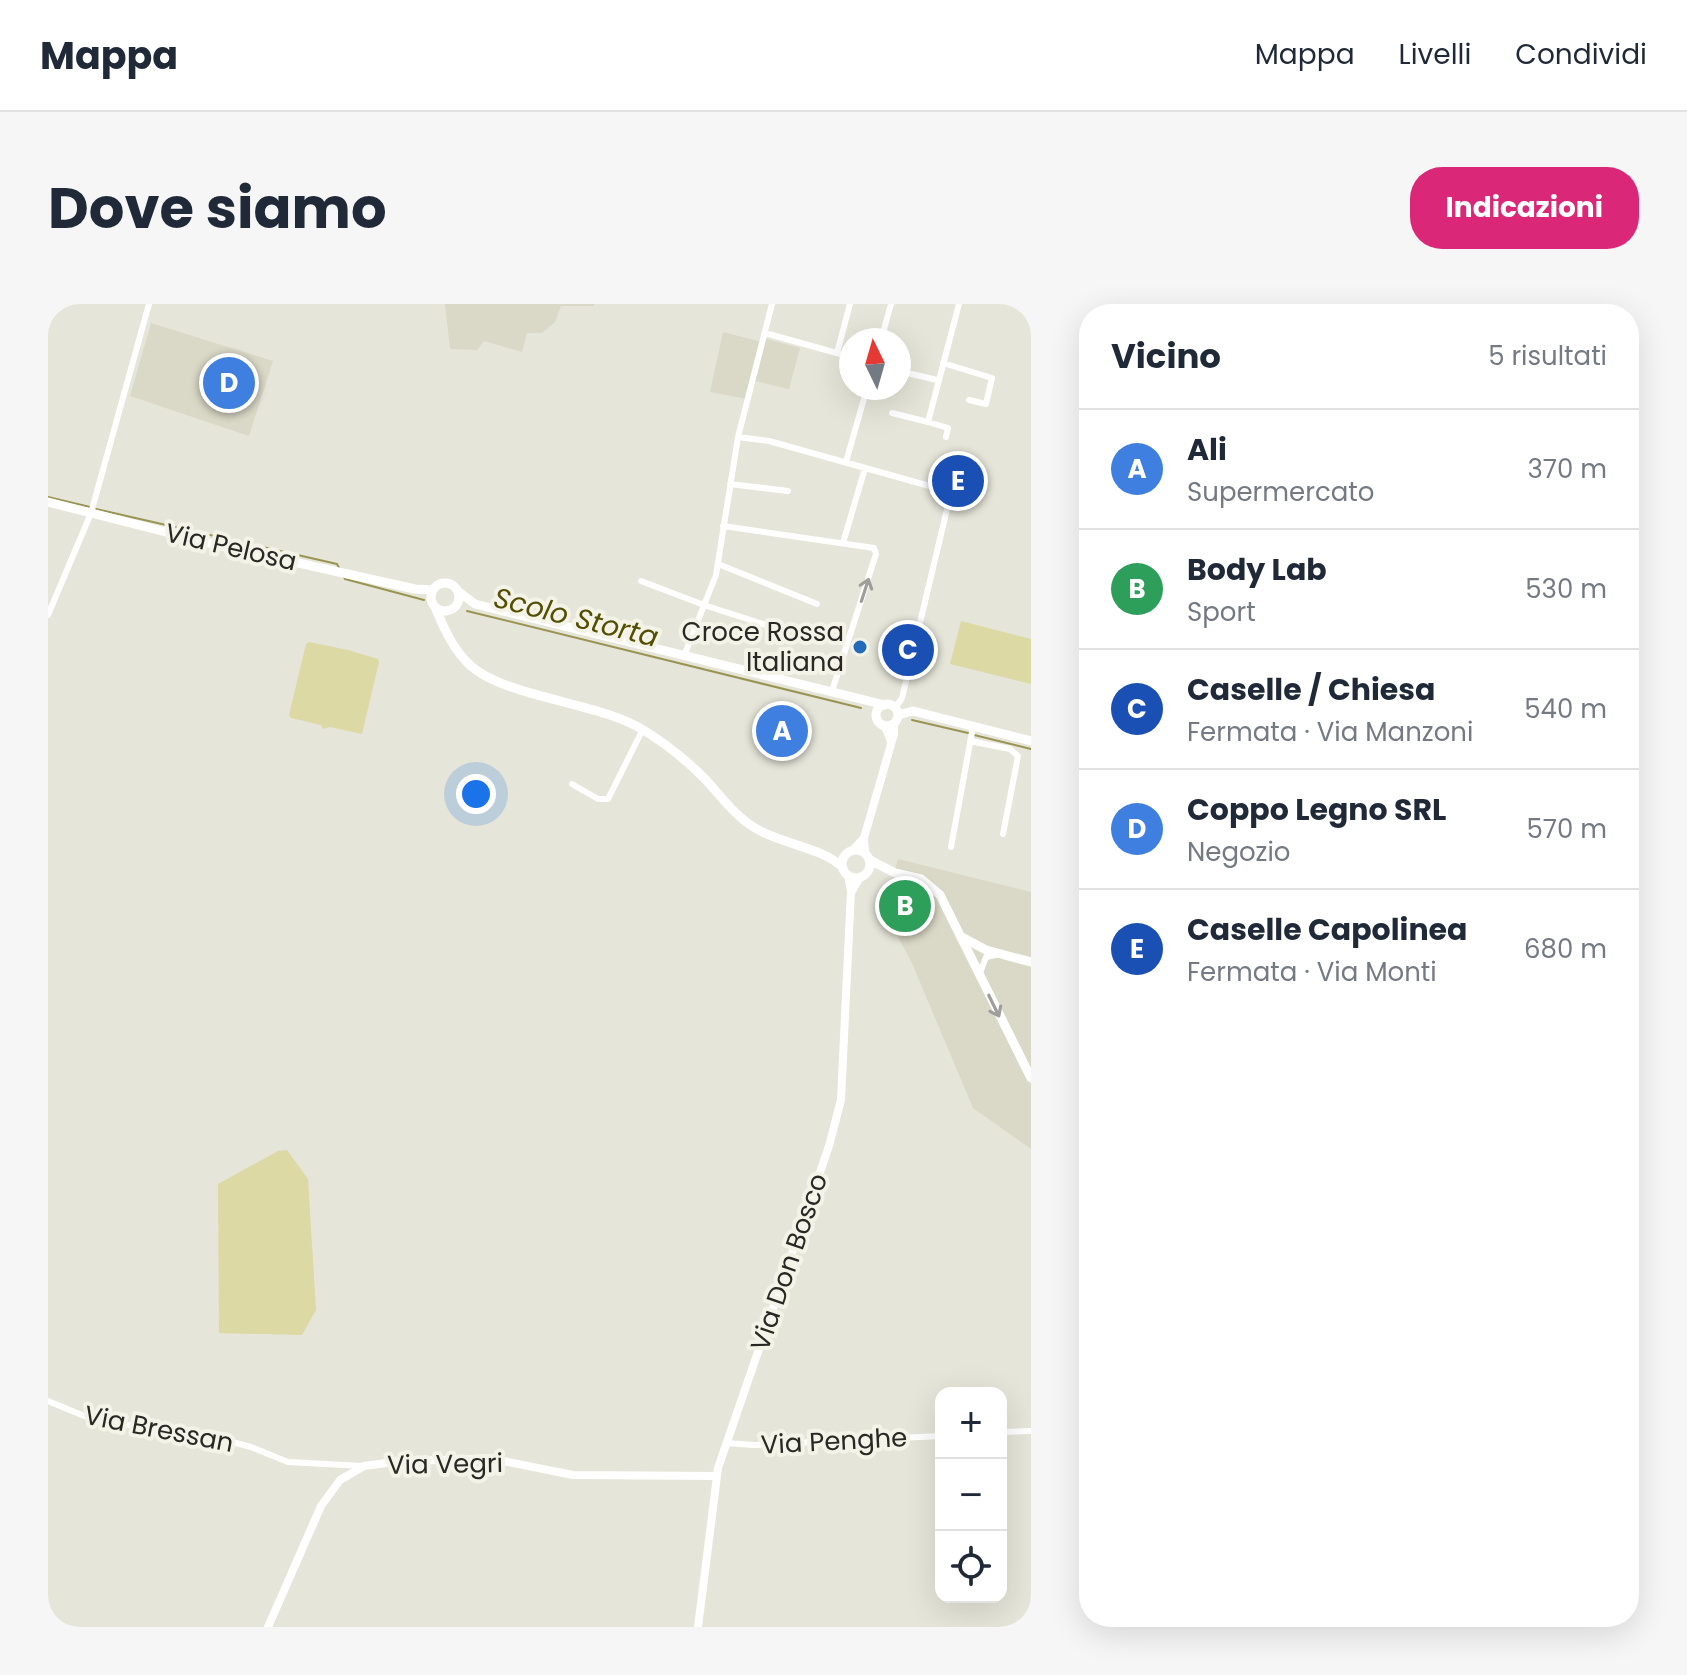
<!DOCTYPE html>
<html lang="it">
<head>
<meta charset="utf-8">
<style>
	:root { --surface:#fff; --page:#f6f6f7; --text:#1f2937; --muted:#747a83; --line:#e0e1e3; --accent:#db2777 }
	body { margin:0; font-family:Poppins,sans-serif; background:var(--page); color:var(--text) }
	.controls { position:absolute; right:24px; bottom:24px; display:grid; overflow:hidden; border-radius:16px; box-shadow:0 8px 32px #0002 }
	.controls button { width:72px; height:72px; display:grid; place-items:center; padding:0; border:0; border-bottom:2px solid var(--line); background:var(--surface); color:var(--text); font:40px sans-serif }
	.compass { position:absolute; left:791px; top:24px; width:72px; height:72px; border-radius:50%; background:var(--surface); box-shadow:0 8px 32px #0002; rotate:355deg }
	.you { position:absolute; left:428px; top:490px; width:28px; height:28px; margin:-20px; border:6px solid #fff; border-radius:50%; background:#1a73e8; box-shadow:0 0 0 12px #1a73e833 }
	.badge { display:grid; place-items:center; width:52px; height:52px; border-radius:50%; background:var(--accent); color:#fff; font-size:26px; font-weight:700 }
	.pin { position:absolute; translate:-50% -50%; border:4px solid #fff; box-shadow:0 2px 8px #0006 }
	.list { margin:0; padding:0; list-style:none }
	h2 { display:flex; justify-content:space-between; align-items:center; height:104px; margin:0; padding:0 32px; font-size:34px }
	h2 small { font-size:26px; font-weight:400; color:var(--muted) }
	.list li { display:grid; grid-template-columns:52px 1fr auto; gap:24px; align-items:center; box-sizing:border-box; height:120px; padding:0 32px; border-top:2px solid var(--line) }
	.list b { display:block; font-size:30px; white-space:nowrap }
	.list p { margin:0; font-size:26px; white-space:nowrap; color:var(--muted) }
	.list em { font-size:26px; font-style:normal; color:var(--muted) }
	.icon { flex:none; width:44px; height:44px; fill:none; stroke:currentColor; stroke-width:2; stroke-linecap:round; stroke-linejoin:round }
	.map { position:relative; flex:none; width:983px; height:1323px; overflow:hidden; border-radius:32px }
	header { display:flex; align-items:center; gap:48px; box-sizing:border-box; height:112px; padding:0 40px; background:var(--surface); border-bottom:2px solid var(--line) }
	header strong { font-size:38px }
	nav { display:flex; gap:44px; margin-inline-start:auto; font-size:28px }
	.intro { display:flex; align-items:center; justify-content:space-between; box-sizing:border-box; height:192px; padding:0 48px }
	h1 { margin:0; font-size:56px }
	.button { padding:20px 36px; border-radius:32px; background:var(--accent); color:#fff; font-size:28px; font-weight:700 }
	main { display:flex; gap:48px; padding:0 48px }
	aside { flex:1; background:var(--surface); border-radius:32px; box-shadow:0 8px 32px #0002 }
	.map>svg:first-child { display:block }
</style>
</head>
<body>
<header>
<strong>Mappa</strong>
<nav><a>Mappa</a><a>Livelli</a><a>Condividi</a></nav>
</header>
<div class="intro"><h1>Dove siamo</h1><a class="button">Indicazioni</a></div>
<main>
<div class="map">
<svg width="983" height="1323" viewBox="0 0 983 1323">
	<rect width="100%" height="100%" fill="#e6e5d9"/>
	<path fill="#dad9c7" d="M397,0H546V2H513L507,18L494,29H479L474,48L436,37L429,46L402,45Z
		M103,19L225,57L201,132L82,92Z
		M675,28L714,38L715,34L752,44L741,85L707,77L699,95L662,88Z
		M850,555L983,588V845L925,804L863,657L835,606Z"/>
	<path fill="#dcd9a4" d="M913,317L983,335V380L902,360Z
		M261,338L300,346L330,355L331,358L314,430L282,423L275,425L273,421L243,414L241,411L258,340Z
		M239,846L260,875L268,1006L254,1031L171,1029L170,880L230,847Z"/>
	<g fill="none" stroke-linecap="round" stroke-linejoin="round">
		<path stroke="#9a9453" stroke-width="2" d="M0,193L42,203
			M48,205L289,260L292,266
			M295,271L297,275L376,296
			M419,307L813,404
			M864,416L920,429
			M926,431L983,445"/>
		<path stroke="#fff" stroke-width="6" d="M717,29L803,53
			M833,36L843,0
			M789,49L802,0
			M895,59L944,74L938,100L921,96
			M851,67L889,76
			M844,109L880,118
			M690,133L721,137L903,188
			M898,133L900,124L880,118L911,0
			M798,158L819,84
			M682,180L740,187
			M900 194a8 8 0 1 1 16 0a8 8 0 1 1-16 0Z
			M675,222L826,244L828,250L784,387
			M795,239L817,164
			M670,260L769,300
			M593,277L656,301L724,323
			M0,311L43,209L101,0
			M636,352L668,271L690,133L724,0
			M847,404L854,394L901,197
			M922,437L962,445L970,452L955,530
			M524,480L550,495H560L595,425
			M903,543L925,423
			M932,669L938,653L948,651
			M0,1097L46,1116L165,1133L203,1143L240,1158L315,1162
			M953,1128L983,1127
			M678,1139L706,1141L893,1132"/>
		<path stroke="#fff" stroke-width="8" d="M836,421L843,437
			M805,546L816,534
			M817,549L816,534L846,430V420
			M804,587L812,573
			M220,1323L273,1202L292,1176L316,1162L353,1157L431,1155L450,1156L525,1171L668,1172
			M650,1323L670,1164L781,842L793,796L803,587L800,571"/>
		<path stroke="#fff" stroke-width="9" d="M0,198L165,240L367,285L385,286
			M383 293a14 14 0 1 1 28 0a14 14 0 1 1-28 0Z
			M411,288L427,300L837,401
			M387,303C395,322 403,341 417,356C449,394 549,396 597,427C618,440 637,455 655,473C672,490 685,511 707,524C732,540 777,544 795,564
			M828 411a11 11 0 1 1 22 0a11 11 0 1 1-22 0Z
			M850,411L865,407L983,437
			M794 560a14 14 0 1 1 28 0a14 14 0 1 1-28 0Z
			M822,556L847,569L873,575L892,591L983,774
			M912,632L938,646L983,658"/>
	</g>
	<defs><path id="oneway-shaft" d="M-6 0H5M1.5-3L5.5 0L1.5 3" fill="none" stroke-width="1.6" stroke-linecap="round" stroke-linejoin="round" transform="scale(2)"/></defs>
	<g stroke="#9f9e9c">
		<use href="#oneway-shaft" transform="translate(817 286) rotate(-72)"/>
		<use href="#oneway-shaft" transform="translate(946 702) rotate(64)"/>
	</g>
	<circle fill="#236aba" stroke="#f3f3e7" stroke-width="3" cx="812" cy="343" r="8"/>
	<g text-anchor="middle" stroke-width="8" stroke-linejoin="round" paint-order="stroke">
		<g font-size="26" fill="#292824" stroke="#f3f3e7">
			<text transform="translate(183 243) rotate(13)" y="9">Via Pelosa</text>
			<text transform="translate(741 958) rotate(-71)" y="9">Via Don Bosco</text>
			<text transform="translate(111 1125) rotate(11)" y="9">Via Bressan</text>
			<text transform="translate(786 1137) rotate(-3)" y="9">Via Penghe</text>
			<text transform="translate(397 1160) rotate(-1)" y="9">Via Vegri</text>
		</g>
		<g font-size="26" fill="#292824" stroke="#f3f3e7" text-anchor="end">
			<text x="796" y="337">Croce Rossa<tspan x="796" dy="30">Italiana</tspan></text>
		</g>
		<g font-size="28" font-style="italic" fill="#544e02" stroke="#f3f3e7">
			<text transform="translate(528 313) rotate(14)" y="10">Scolo Storta</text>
		</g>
	</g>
</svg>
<div class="controls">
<button>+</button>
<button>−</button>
<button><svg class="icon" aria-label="locate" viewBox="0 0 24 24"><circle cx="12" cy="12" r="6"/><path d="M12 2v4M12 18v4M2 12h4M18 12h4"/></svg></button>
</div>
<svg class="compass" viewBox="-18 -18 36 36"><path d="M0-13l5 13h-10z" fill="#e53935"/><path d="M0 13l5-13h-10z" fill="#747a83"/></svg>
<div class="you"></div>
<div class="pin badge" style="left:734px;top:427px;background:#3f7fe0">A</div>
<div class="pin badge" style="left:857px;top:602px;background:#2e9e5b">B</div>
<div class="pin badge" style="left:860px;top:346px;background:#1a4fb4">C</div>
<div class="pin badge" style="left:181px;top:79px;background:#3f7fe0">D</div>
<div class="pin badge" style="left:910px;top:177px;background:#1a4fb4">E</div>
</div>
<aside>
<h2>Vicino<small>5 risultati</small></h2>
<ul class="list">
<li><span class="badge" style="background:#3f7fe0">A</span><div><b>Ali</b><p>Supermercato</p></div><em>370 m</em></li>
<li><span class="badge" style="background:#2e9e5b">B</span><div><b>Body Lab</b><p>Sport</p></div><em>530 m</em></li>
<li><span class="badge" style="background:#1a4fb4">C</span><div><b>Caselle / Chiesa</b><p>Fermata · Via Manzoni</p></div><em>540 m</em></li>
<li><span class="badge" style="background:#3f7fe0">D</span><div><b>Coppo Legno SRL</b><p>Negozio</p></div><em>570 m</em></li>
<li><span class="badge" style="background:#1a4fb4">E</span><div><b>Caselle Capolinea</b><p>Fermata · Via Monti</p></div><em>680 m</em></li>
</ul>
</aside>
</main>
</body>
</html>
